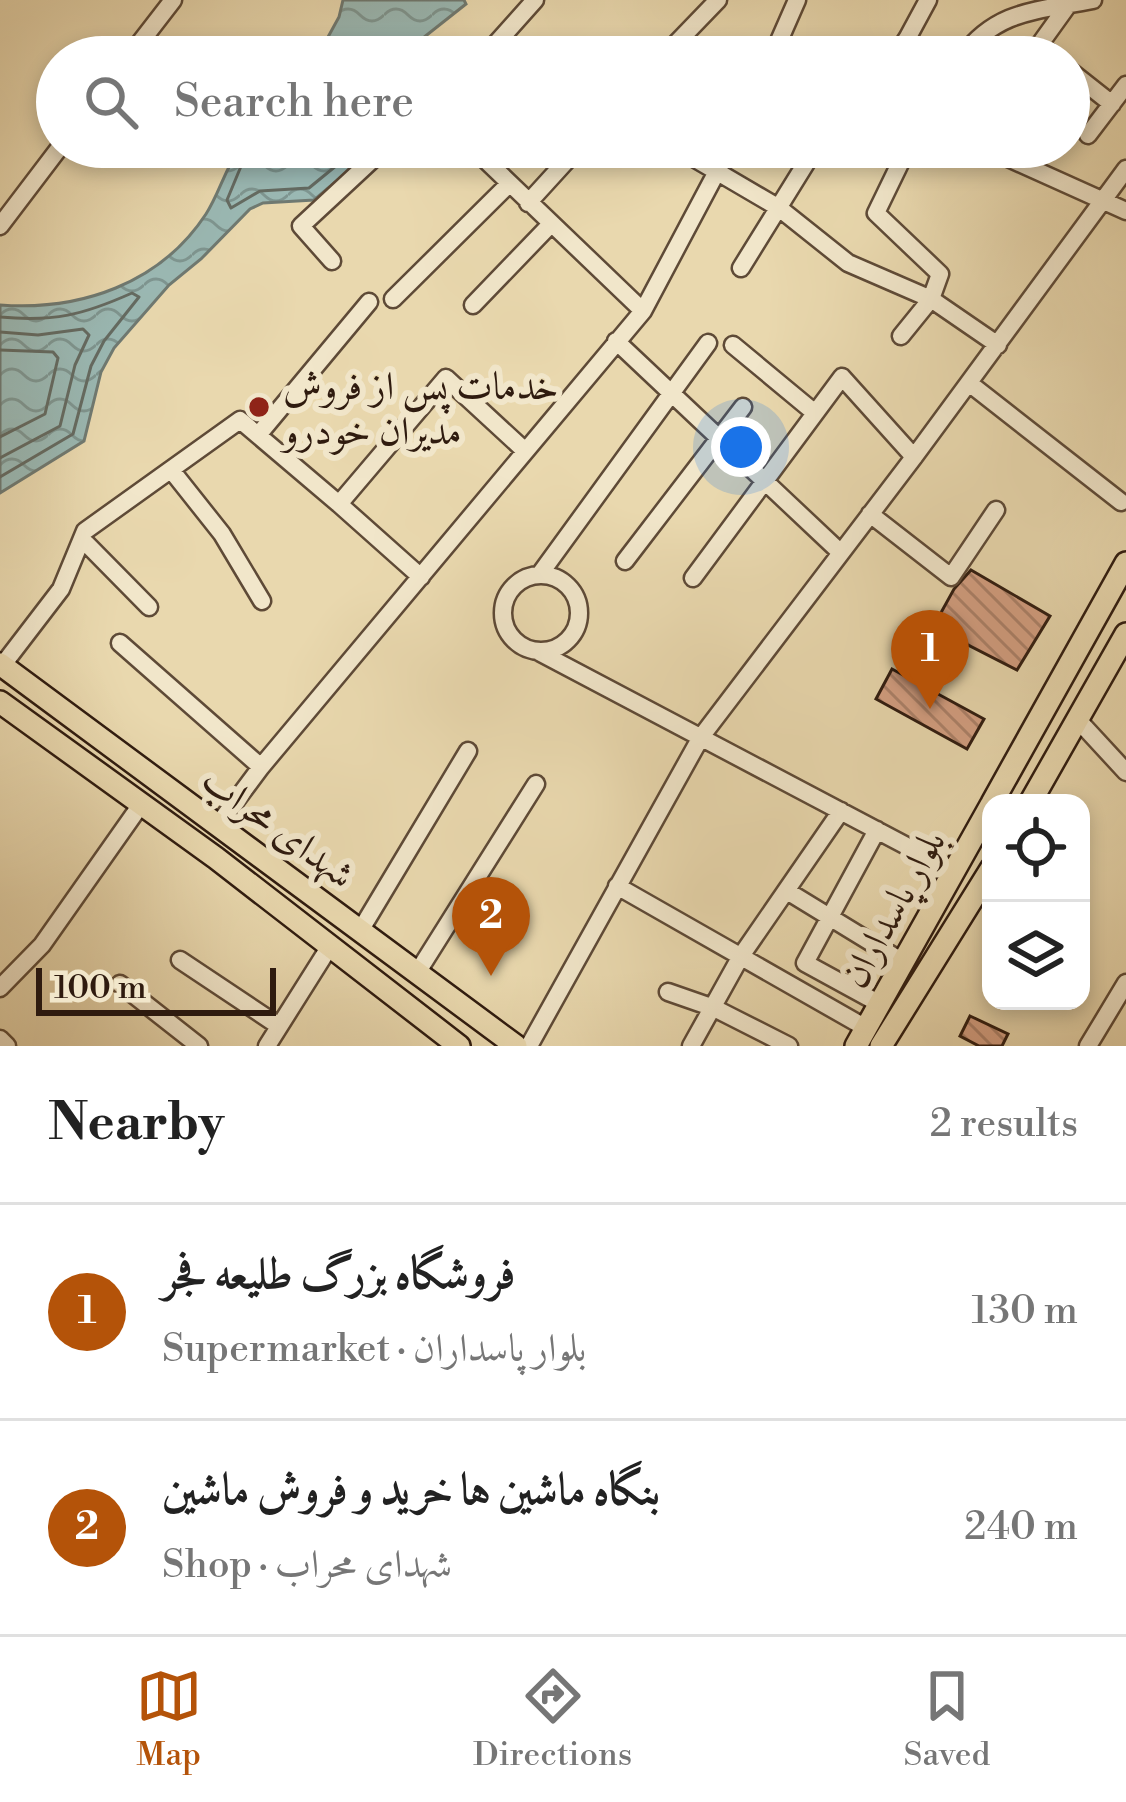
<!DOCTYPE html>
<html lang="en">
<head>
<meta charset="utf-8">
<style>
	:root { --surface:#fff; --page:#f2f2f2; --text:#222; --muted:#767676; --line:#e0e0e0; --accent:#b45309 }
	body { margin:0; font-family:"Libre Bodoni",Amiri,serif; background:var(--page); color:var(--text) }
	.controls { position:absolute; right:36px; bottom:36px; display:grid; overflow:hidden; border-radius:24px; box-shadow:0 6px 18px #0003 }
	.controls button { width:108px; height:108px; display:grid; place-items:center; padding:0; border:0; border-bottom:3px solid var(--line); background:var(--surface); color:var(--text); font:60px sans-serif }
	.scale { position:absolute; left:36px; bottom:30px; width:240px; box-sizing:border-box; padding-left:12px; border:6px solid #2f1b0f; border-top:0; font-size:33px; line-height:42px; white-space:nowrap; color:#2f1b0f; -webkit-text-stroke:9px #f1e6ca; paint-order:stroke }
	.you { position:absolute; left:741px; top:447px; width:42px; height:42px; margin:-30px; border:9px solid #fff; border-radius:50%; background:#1a73e8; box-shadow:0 0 0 18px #1a73e833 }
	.badge { display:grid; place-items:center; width:78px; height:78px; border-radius:50%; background:var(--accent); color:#fff; font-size:39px; font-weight:700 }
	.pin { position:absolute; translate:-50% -99px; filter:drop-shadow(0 3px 6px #0008) }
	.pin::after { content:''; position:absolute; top:63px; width:42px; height:36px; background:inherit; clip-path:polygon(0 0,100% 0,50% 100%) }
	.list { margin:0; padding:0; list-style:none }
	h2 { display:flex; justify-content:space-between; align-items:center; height:156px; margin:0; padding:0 48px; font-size:51px }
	h2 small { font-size:39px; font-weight:400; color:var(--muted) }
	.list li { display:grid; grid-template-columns:78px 1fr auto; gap:36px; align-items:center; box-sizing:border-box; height:216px; padding:0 48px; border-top:3px solid var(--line) }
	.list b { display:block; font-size:45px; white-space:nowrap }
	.list p { margin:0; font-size:39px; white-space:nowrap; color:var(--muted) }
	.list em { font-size:39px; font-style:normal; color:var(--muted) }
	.icon { flex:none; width:66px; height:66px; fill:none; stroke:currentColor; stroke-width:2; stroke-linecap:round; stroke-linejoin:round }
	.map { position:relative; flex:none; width:1126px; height:1046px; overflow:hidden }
	.search { position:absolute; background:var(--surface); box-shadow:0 6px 18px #0003; left:36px; right:36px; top:36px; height:132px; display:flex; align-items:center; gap:30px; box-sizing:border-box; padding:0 42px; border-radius:66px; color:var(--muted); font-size:45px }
	.sheet { height:588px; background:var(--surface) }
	nav { display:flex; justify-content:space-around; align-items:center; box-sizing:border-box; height:168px; border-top:3px solid var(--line); background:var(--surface); font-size:33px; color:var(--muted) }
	nav a { display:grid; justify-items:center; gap:6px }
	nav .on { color:var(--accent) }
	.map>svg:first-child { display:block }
</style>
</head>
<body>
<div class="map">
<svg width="1126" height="1046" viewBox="0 0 1126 1046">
	<defs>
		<pattern id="water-waves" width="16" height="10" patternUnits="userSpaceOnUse" patternTransform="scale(3)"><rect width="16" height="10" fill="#9ab8b3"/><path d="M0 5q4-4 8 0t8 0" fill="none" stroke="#7e9590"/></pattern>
		<pattern id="building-back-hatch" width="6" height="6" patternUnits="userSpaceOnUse" patternTransform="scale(3)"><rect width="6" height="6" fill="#d49f82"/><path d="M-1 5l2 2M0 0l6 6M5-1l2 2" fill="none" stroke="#ac8169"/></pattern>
	</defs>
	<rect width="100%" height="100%" fill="#e9d8ae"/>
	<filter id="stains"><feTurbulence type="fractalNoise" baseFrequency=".00167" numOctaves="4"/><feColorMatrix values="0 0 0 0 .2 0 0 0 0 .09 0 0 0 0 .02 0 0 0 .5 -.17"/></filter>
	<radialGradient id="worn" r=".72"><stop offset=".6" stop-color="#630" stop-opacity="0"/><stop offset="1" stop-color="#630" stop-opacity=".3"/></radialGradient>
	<path fill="url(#water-waves)" stroke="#6f7971" stroke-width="3" d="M343,0H464L466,4L399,57H317L339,17Z
		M241,147H377L314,200L263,203L250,209L201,259L169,285L114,348L101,372L84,441L0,493V305C80,311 160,284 206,214C220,192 225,168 241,147Z"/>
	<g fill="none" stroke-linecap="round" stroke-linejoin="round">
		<path stroke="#646a61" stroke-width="3" d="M249,147L227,200L231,208L260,191L309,188L359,147
			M0,317C54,322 83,315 132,293L139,297L104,341L91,366L73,434L0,477
			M0,332L38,335L83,329L89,335L75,365L60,426L0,458
			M0,350L53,352L58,358L45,414L0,437"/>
	</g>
	<path fill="url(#building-back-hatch)" stroke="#2f1b0f" stroke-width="3" d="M971,570L1050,616L1017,670L933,627L954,589Z
		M892,669L984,719L967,749L876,699Z
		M970,1016L1008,1034L1002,1046H979L960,1036Z"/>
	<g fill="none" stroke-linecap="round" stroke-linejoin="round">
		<defs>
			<path id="minor" d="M908,37L928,0
				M129,57L173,0
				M484,57L535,0
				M663,57L718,0
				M772,57L797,0
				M895,57L908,37L928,57
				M962,57C997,9 1039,11 1093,0
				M1054,57L1040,44L1068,5
				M1069,70L1112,104
				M1088,135L1126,85
				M472,147L643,311
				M675,147L779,208L848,263L931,299L998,345
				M986,148L1126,211
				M528,203L579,147
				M0,226L60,147
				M332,261L301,226L386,147
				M741,268L816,147
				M393,299L509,184
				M473,305L551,224
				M901,336L931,299L940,274L876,213L908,147
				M616,341L841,553
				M733,345L815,413
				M969,383L1121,502
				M259,434L369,302
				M172,471L222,534L262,601
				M870,514L951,577L996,510
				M82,539L149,607
				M625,561L743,407
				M540,574L708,343
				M503 613a38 38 0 1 1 76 0a38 38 0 1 1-76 0Z
				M421,577L339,504L446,378L524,450
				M693,578L842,377L914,457
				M120,643L261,767
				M537,651L954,871
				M2,666L61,589L85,531L240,420L339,504
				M1078,720L1126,772
				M217,826L261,767L643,311L730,147
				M877,830L805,963L880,1004
				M617,886L866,1028
				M787,891L903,962
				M360,931L468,751
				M180,960L279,1026
				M417,973L536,784
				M120,984L199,1046
				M0,988L42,945L142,803
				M668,992L714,1008L789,1046
				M0,1039L7,1046
				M267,1046L330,946
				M529,1046L701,737L914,457L1126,169
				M691,1046L741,956L841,811
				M1088,1046L1126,983"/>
			<path id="major" d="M0,664L516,1046
				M0,702L216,858L459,1046
				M992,803L1126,563
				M1030,803L1126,634
				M856,1046L991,805
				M881,1046L991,869"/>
		</defs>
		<use href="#minor" stroke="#5e4a37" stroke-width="21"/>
		<use href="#major" stroke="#2f1b0f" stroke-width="26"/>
		<use href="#minor" stroke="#f1e6ca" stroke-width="16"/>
		<use href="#major" stroke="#e9d8ae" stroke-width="21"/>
	</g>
	<circle fill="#8f2418" stroke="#f1e6ca" stroke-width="4.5" cx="259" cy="407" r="12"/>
	<g text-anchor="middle" stroke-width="12" stroke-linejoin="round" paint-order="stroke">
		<g font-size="39" fill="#2f1b0f" stroke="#f1e6ca" text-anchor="start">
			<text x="283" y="399">خدمات پس از فروش<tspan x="283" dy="45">مدیران خودرو</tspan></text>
		</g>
		<g font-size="39" fill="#2f1b0f" stroke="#f1e6ca">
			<text transform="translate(279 826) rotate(36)" y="14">شهدای محراب</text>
			<text transform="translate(892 908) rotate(-61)" y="14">بلوار پاسداران</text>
		</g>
	</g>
	<rect width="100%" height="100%" filter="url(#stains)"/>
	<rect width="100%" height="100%" fill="url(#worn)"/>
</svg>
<div class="controls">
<button><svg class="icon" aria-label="locate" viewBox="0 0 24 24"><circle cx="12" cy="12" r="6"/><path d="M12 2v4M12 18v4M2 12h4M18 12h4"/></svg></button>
<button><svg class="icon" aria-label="layers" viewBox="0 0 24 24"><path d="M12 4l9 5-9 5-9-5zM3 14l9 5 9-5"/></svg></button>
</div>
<div class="scale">100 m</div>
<div class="you"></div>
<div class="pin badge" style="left:930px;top:709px">1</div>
<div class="pin badge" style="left:491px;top:976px">2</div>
<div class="search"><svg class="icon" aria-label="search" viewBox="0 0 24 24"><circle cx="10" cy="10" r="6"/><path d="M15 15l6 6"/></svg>Search here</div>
</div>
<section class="sheet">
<h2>Nearby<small>2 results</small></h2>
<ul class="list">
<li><span class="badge">1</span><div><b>فروشگاه بزرگ طلیعه فجر</b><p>Supermarket · بلوار پاسداران</p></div><em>130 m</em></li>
<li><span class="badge">2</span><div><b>بنگاه ماشین ها خرید و فروش ماشین</b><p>Shop · شهدای محراب</p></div><em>240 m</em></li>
</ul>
</section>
<nav>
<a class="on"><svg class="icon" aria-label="map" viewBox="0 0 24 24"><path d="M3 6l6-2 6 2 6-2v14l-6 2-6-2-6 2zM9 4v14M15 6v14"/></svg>Map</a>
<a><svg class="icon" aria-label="directions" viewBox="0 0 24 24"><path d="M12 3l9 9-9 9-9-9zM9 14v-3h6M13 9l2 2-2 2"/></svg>Directions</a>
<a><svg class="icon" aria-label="saved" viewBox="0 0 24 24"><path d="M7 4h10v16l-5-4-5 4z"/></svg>Saved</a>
</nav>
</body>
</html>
